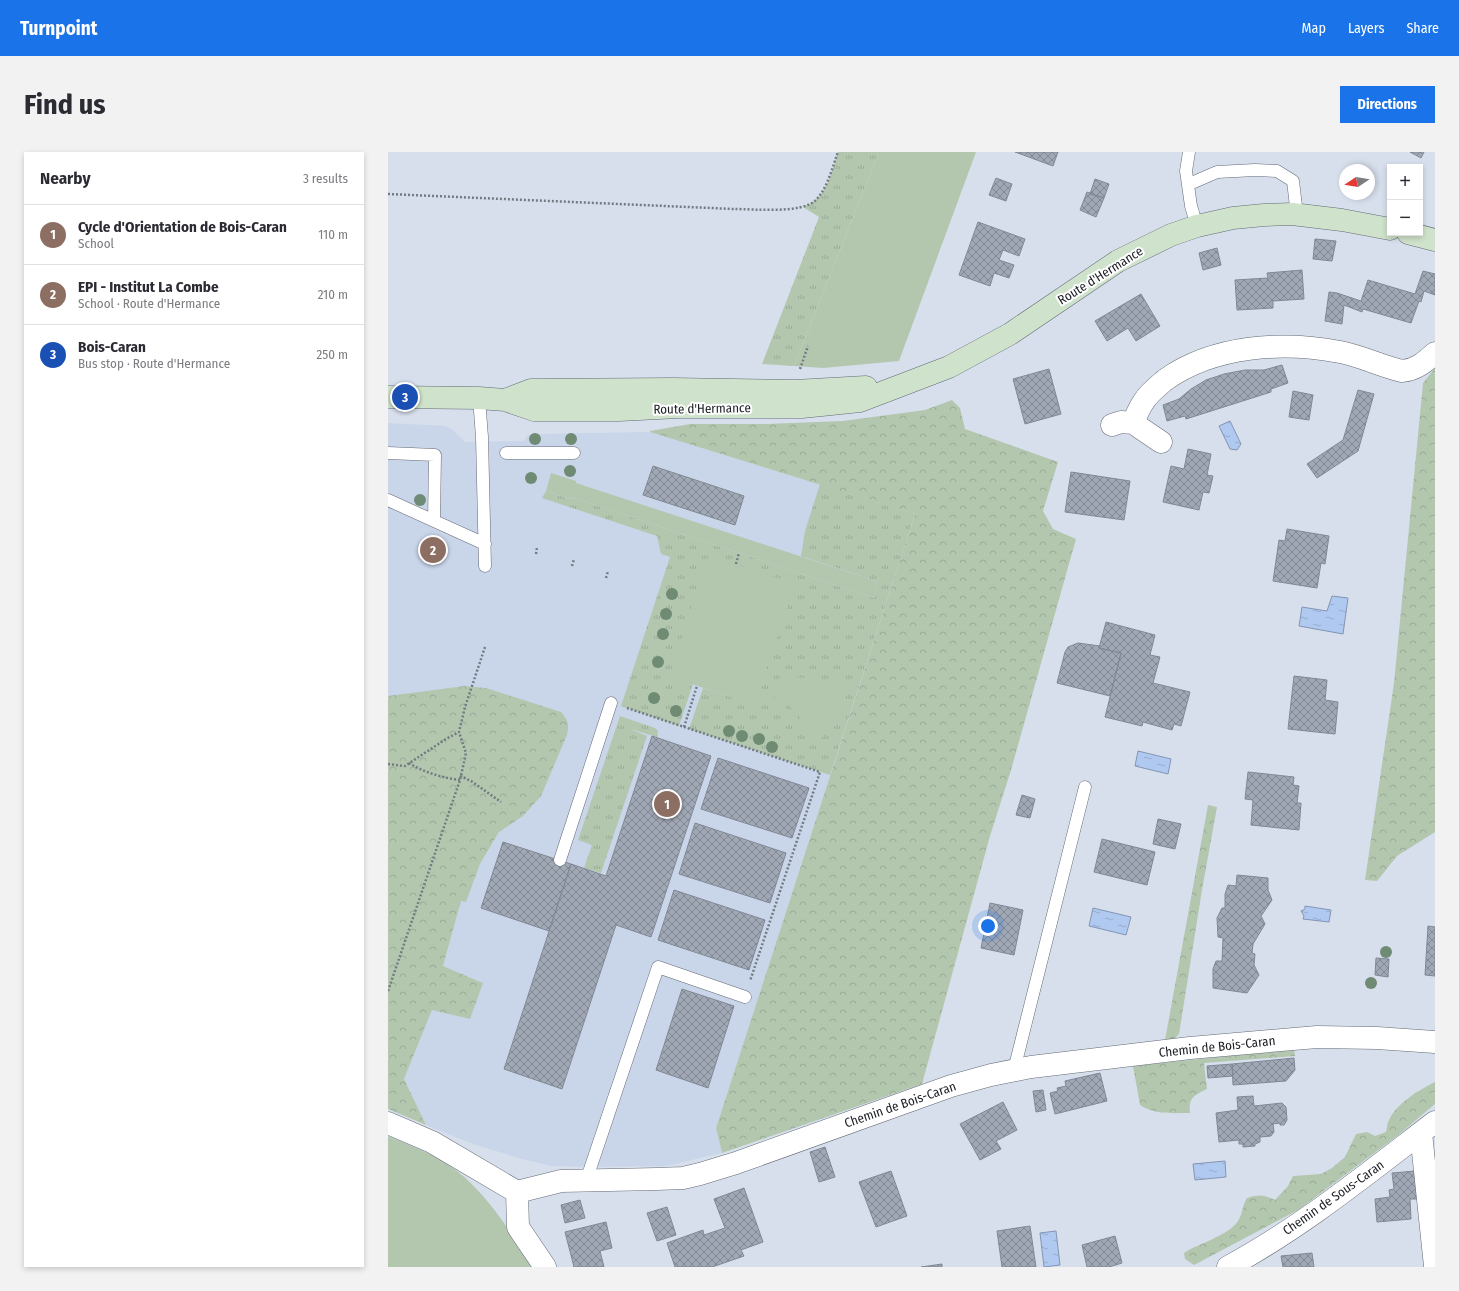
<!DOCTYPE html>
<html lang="en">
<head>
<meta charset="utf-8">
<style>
	:root { --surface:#fff; --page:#f2f2f3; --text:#2b2b33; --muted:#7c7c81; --line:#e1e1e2; --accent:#1a73e8 }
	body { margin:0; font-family:"Fira Sans Condensed",sans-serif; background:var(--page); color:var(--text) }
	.controls { position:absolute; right:12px; top:12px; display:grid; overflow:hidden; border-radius:0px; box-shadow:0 2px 6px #0003 }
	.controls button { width:36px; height:36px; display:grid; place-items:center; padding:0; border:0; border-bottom:1px solid var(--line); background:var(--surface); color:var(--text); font:20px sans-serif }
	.compass { position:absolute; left:951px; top:12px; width:36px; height:36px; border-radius:50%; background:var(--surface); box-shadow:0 2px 6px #0003; rotate:258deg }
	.you { position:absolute; left:600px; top:774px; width:14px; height:14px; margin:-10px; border:3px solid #fff; border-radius:50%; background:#1a73e8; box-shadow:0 0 0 6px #1a73e833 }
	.badge { display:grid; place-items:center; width:26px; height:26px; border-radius:50%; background:var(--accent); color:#fff; font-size:13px; font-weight:700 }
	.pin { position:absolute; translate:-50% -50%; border:2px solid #fff; box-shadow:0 1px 4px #0006 }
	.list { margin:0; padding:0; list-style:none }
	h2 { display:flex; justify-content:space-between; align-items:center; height:52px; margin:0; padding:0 16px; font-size:17px }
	h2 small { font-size:13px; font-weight:400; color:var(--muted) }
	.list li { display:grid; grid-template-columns:26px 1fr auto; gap:12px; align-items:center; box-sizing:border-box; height:60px; padding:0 16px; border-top:1px solid var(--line) }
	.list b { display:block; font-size:15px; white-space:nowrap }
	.list p { margin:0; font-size:13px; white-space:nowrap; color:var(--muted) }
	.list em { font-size:13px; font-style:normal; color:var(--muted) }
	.map { position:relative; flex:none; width:1047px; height:1115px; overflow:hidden; border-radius:0px }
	header { display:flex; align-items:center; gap:24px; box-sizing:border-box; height:56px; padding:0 20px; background:var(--accent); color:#fff }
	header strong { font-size:19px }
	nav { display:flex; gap:22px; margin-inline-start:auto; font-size:14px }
	.intro { display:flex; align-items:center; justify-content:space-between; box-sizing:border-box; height:96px; padding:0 24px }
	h1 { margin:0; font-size:28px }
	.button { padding:10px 18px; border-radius:0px; background:var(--accent); color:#fff; font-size:14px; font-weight:700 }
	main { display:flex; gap:24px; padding:0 24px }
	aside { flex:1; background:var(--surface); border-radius:0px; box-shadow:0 2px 6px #0003 }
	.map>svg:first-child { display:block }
</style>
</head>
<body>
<header>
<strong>Turnpoint</strong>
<nav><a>Map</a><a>Layers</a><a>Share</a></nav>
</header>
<div class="intro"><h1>Find us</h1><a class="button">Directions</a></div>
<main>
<aside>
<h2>Nearby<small>3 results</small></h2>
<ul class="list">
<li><span class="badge" style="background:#8d6e63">1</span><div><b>Cycle d'Orientation de Bois-Caran</b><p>School</p></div><em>110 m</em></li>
<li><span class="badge" style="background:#8d6e63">2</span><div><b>EPI - Institut La Combe</b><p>School · Route d'Hermance</p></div><em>210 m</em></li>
<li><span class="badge" style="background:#1a4fb4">3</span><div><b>Bois-Caran</b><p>Bus stop · Route d'Hermance</p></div><em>250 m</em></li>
</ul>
</aside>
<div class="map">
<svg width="1047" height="1115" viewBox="0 0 1047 1115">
	<defs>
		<pattern id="grass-tufts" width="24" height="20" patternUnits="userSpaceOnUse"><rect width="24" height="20" fill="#b3c7af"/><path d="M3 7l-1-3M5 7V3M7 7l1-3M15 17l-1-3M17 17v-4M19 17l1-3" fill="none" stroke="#99aa96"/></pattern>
		<pattern id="forest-crowns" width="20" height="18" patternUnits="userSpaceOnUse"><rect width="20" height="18" fill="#b3c7af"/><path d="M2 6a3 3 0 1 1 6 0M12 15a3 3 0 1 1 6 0" fill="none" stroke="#99aa96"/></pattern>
		<pattern id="water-ripples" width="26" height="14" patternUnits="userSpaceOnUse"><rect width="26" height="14" fill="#b0c9f1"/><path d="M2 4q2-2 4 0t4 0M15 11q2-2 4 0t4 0" fill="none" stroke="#97acce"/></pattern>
		<pattern id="building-cross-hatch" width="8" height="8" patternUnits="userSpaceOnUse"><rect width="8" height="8" fill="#a1a8b5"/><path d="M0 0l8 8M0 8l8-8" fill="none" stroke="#828893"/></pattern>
	</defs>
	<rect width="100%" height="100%" fill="#d7dfec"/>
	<path fill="#c9d5e9" d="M0,271L57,274L65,278L77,290L136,289L140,283L147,282L262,280L527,362L328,976L334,1001L278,1014L205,1015L163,1014L134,1007L85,992L38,973L16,927L44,858L94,830L55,814L73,748L78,749L92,712L111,680L0,544Z"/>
	<path fill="url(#grass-tufts)" d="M450,0H491L406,214L374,212L431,65L415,55C419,53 423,52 426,49C440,39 445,16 450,0Z
		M432,332L527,362L442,623L301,577L315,536L366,553L281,524L305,532L291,574L233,554L282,405L273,402L269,384L154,346L158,339L182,347L183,345L486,446L491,430L413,404L417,379Z
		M232,564L267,576L270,579L269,585L242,577L259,584L213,721L196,716L204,693L190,688Z"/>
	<path fill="url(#forest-crowns)" d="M1047,216V680L1009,704L989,729L977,728L1006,531L1035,231Z
		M564,248L572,256L577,277L670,310L655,359L665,377L688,387L623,618L602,684L534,932L334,1001L328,976L527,362L262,280V279L302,272H378L455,269L537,258Z
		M77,534L98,536L173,560C181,570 181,571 179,583L153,644L135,664L111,680L92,712L78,750L73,749L55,814L95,831L82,867L44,858L16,927L38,973L0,957V544Z
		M820,653L829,655L814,738L791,882L786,887L777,888Z
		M906,897L907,904L816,911L819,937C806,943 800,946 802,961C785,961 767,963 752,953L745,914Z
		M1047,930V952L1009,984L910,1058L806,1113L797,1107L796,1101C811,1091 840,1084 850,1069C855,1061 854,1054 859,1046C871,1042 876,1043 887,1048L900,1034L905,1024L933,1022L944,1016L957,1005L968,982L979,980L987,984L998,980C999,976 999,971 1001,968C1009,951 1031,938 1047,930Z"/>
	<path fill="#b3c7af" d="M491,0H588L511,209L435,216L406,214Z
		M163,321L188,329V331L491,430L486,446L183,345L182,347L158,339Z
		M321,403L407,432L366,553L281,524Z
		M393,521L406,525L458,530C459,555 453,574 431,587L398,550L386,546Z
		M0,984C19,992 40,1000 58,1011C97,1037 120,1077 146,1115H0Z"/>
	<path fill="url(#water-ripples)" stroke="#8395b3" d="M842,269L853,292L849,298L842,297L831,274Z
		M944,444L960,446L955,482L911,474L914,455L939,459Z
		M750,599L783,607L780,622L747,614Z
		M917,754L943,758L941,770L915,767L916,764L913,759L917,757Z
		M705,756L743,765L738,783L701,774Z
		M837,1009L838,1025L807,1028L805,1012Z
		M668,1079L672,1113L656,1115L652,1081Z"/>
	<path fill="url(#building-cross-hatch)" stroke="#818895" d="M627,0H670L665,14Z
		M1022,0H1036L1033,6Z
		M608,26L624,32L618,49L601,43Z
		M707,27L721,32L716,46L702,42Z
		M699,40L716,46L708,65L692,58Z
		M590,70L637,87L631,104L615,98L611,108L626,113L621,126L606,121L602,134L571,123Z
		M927,87L948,89L944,109L925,107Z
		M829,96L833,113L815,118L811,101Z
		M914,118L916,147L885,149V156L849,158L847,128L880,126L879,121Z
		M1035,119L1047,122V143L1036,139L1033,150L1031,149L1023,171L975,157L974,160L956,153L954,172L937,169L941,140L949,141L973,149L980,128L1027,142Z
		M753,142L772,174L748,189L740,176L719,189L707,169Z
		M894,213L900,231L883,237V240L798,267L797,264L779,269L775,253L791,247L803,237L818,228L836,222L857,218H876Z
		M661,217L673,262L637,272L625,227Z
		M970,238L986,242L970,299L929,326L919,312L955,288Z
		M905,239L925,243L921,268L901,265Z
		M800,297L823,302L819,323L825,324L821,341L815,340L811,358L775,350L783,314L796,317Z
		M265,314L356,344L347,373L255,343Z
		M683,320L742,329L736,368L677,360Z
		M899,377L941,384L937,412L933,411L929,436L885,429L891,388L897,389Z
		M718,470L767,483L762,503L772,505L765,531L802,540L793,574L786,572L784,578L755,570L754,574L717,565L733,501L711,496Z
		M690,491L712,494L711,496L733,501L722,544L669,531L677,500L680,495Z
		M906,524L939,528L937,548L950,550L947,582L900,577Z
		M264,584L323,604L263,785L228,773L174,937L116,917L183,712L218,724Z
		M330,606L421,636L404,686L313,657Z
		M860,620L906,625L905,633L911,634L909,651H913L911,678L863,673L865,648L857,647Z
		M634,643L647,647L642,666L628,663Z
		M770,667L793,672L787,697L765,692Z
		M307,671L398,701L382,751L291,722Z
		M714,687L767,700L759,733L706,720Z
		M115,690L183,712L161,779L93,756Z
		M849,723L880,726V738L884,748L873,764L877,772L865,792L864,801L867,802L866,813L871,823L859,841L825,836V817L828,809H834L835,786L830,785L829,766L834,756H837V742L840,733L848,734Z
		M286,738L377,768L361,818L270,788Z
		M602,751L635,758L626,803L593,796Z
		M1040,774L1047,775V824L1037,823Z
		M988,806L1001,807L1000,825L987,823Z
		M294,837L346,854L320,936L268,918Z
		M906,906L907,918L898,929L845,933L844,912Z
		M844,912L845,924L820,926L819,914Z
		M712,921L719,949L667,962L662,941L670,939L669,936L678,934L677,929Z
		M655,938L658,958L648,960L645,939Z
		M865,944L866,954L894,951L898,955L899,968L896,973H892V971L885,972L886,980L883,984L872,985V990L867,992V994L855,995V992H851V988L831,990L828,961L850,958L849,945Z
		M615,950L629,978L608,989L613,997L592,1008L572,972Z
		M437,995L447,1025L431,1030L422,1000Z
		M503,1019L519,1064L488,1075L471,1030Z
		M1027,1019L1030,1047H1022L1023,1067L989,1070L987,1047L1002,1045L1001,1038L1006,1037L1004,1021Z
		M356,1036L375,1090L353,1098L356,1104L324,1115H287L279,1091L315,1078L316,1083L337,1076L326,1047Z
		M192,1048L197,1066L177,1071L173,1053Z
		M279,1055L288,1083L269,1089L259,1061Z
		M218,1070L224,1096L212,1099L216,1115H186L177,1080Z
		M642,1074L648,1115H614L609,1079Z
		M727,1084L734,1111L721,1115H699L694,1093Z
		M924,1101L926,1115H895L893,1104Z
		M554,1112V1115H533Z"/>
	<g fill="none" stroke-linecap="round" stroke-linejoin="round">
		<defs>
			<path id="service" d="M801,0L798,19L803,54L809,74
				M800,32L806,30L829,20L867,18L889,19L905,29L909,63
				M91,246L94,285L97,414
				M0,301L47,303L46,369
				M118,301H186
				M0,348L97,392
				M172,708L223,551
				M626,918L697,635
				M198,1029L270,815L357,845"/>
			<path id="minor" d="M724,273L733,270L745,271
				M773,290L745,271C748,264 751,256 756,249C761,241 770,234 777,228C826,193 895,189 952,200C973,204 993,214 1014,219C1028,218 1037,210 1047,201
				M0,971L44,990L129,1040L173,1029L269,1027L295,1026L312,1022L348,1011L563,934L603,923L643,915L802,896L929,885L989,886L1047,890
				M1033,981L1047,1114
				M129,1040L130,1075L157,1115
				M840,1115C914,1075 980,1021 1047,970"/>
			<path id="secondary" d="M1020,81L1047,88
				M0,245L91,246L117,248L146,258H231L290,255H414L472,249L561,215L622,182L730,109L783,83L809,74L845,66L876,63L904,62L954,68L1002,77
				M117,248L143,238L285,237L407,239L478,235"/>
		</defs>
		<use href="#service" stroke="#636a76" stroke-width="13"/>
		<use href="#minor" stroke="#636a76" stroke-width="23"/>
		<use href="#secondary" stroke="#636a76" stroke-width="23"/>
		<path stroke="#747a82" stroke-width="2.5" stroke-dasharray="2 2" stroke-linecap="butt" d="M0,42L346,57C366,57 414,62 428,48C440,35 444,16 450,0
			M412,217L420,194
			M148,402L149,395
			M348,412L351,401
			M184,414L186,407
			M218,426L220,419
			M239,556L432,620L362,829
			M296,575L309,534
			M21,611C35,620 55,626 72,628
			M0,612L17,614L58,587L71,580L77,555L97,495
			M72,624L83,629L113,650
			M0,839L72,628L78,601L71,580"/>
		<use href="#service" stroke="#fff" stroke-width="12"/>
		<use href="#minor" stroke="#fff" stroke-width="22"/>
		<use href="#secondary" stroke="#cfe2cb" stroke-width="22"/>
	</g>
	<g fill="#708b74">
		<circle cx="147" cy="287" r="6"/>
		<circle cx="183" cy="287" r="6"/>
		<circle cx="182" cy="319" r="6"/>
		<circle cx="143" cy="326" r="6"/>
		<circle cx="32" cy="348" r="6"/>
		<circle cx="284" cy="442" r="6"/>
		<circle cx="278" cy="462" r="6"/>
		<circle cx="275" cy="482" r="6"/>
		<circle cx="270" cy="510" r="6"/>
		<circle cx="266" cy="546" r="6"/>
		<circle cx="288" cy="559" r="6"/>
		<circle cx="341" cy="579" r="6"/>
		<circle cx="354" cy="584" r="6"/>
		<circle cx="371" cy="587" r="6"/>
		<circle cx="384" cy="595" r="6"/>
		<circle cx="998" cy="800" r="6"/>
		<circle cx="983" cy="831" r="6"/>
	</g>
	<g text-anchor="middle" stroke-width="4" stroke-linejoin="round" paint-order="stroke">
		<g font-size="13" fill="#1a1d22" stroke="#fff">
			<text transform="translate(712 123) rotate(-32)" y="5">Route d'Hermance</text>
			<text transform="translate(314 256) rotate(-1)" y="5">Route d'Hermance</text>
			<text transform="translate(829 894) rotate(-6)" y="5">Chemin de Bois-Caran</text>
			<text transform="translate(512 952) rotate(-19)" y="5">Chemin de Bois-Caran</text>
			<text transform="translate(945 1045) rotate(-35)" y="5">Chemin de Sous-Caran</text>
		</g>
	</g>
</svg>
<div class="controls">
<button>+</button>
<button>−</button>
</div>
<svg class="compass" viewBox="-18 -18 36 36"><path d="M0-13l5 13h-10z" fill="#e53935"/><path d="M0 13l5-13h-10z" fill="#7c7c81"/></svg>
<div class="you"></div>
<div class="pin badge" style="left:279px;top:652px;background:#8d6e63">1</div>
<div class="pin badge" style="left:45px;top:398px;background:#8d6e63">2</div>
<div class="pin badge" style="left:17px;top:245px;background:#1a4fb4">3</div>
</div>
</main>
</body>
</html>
